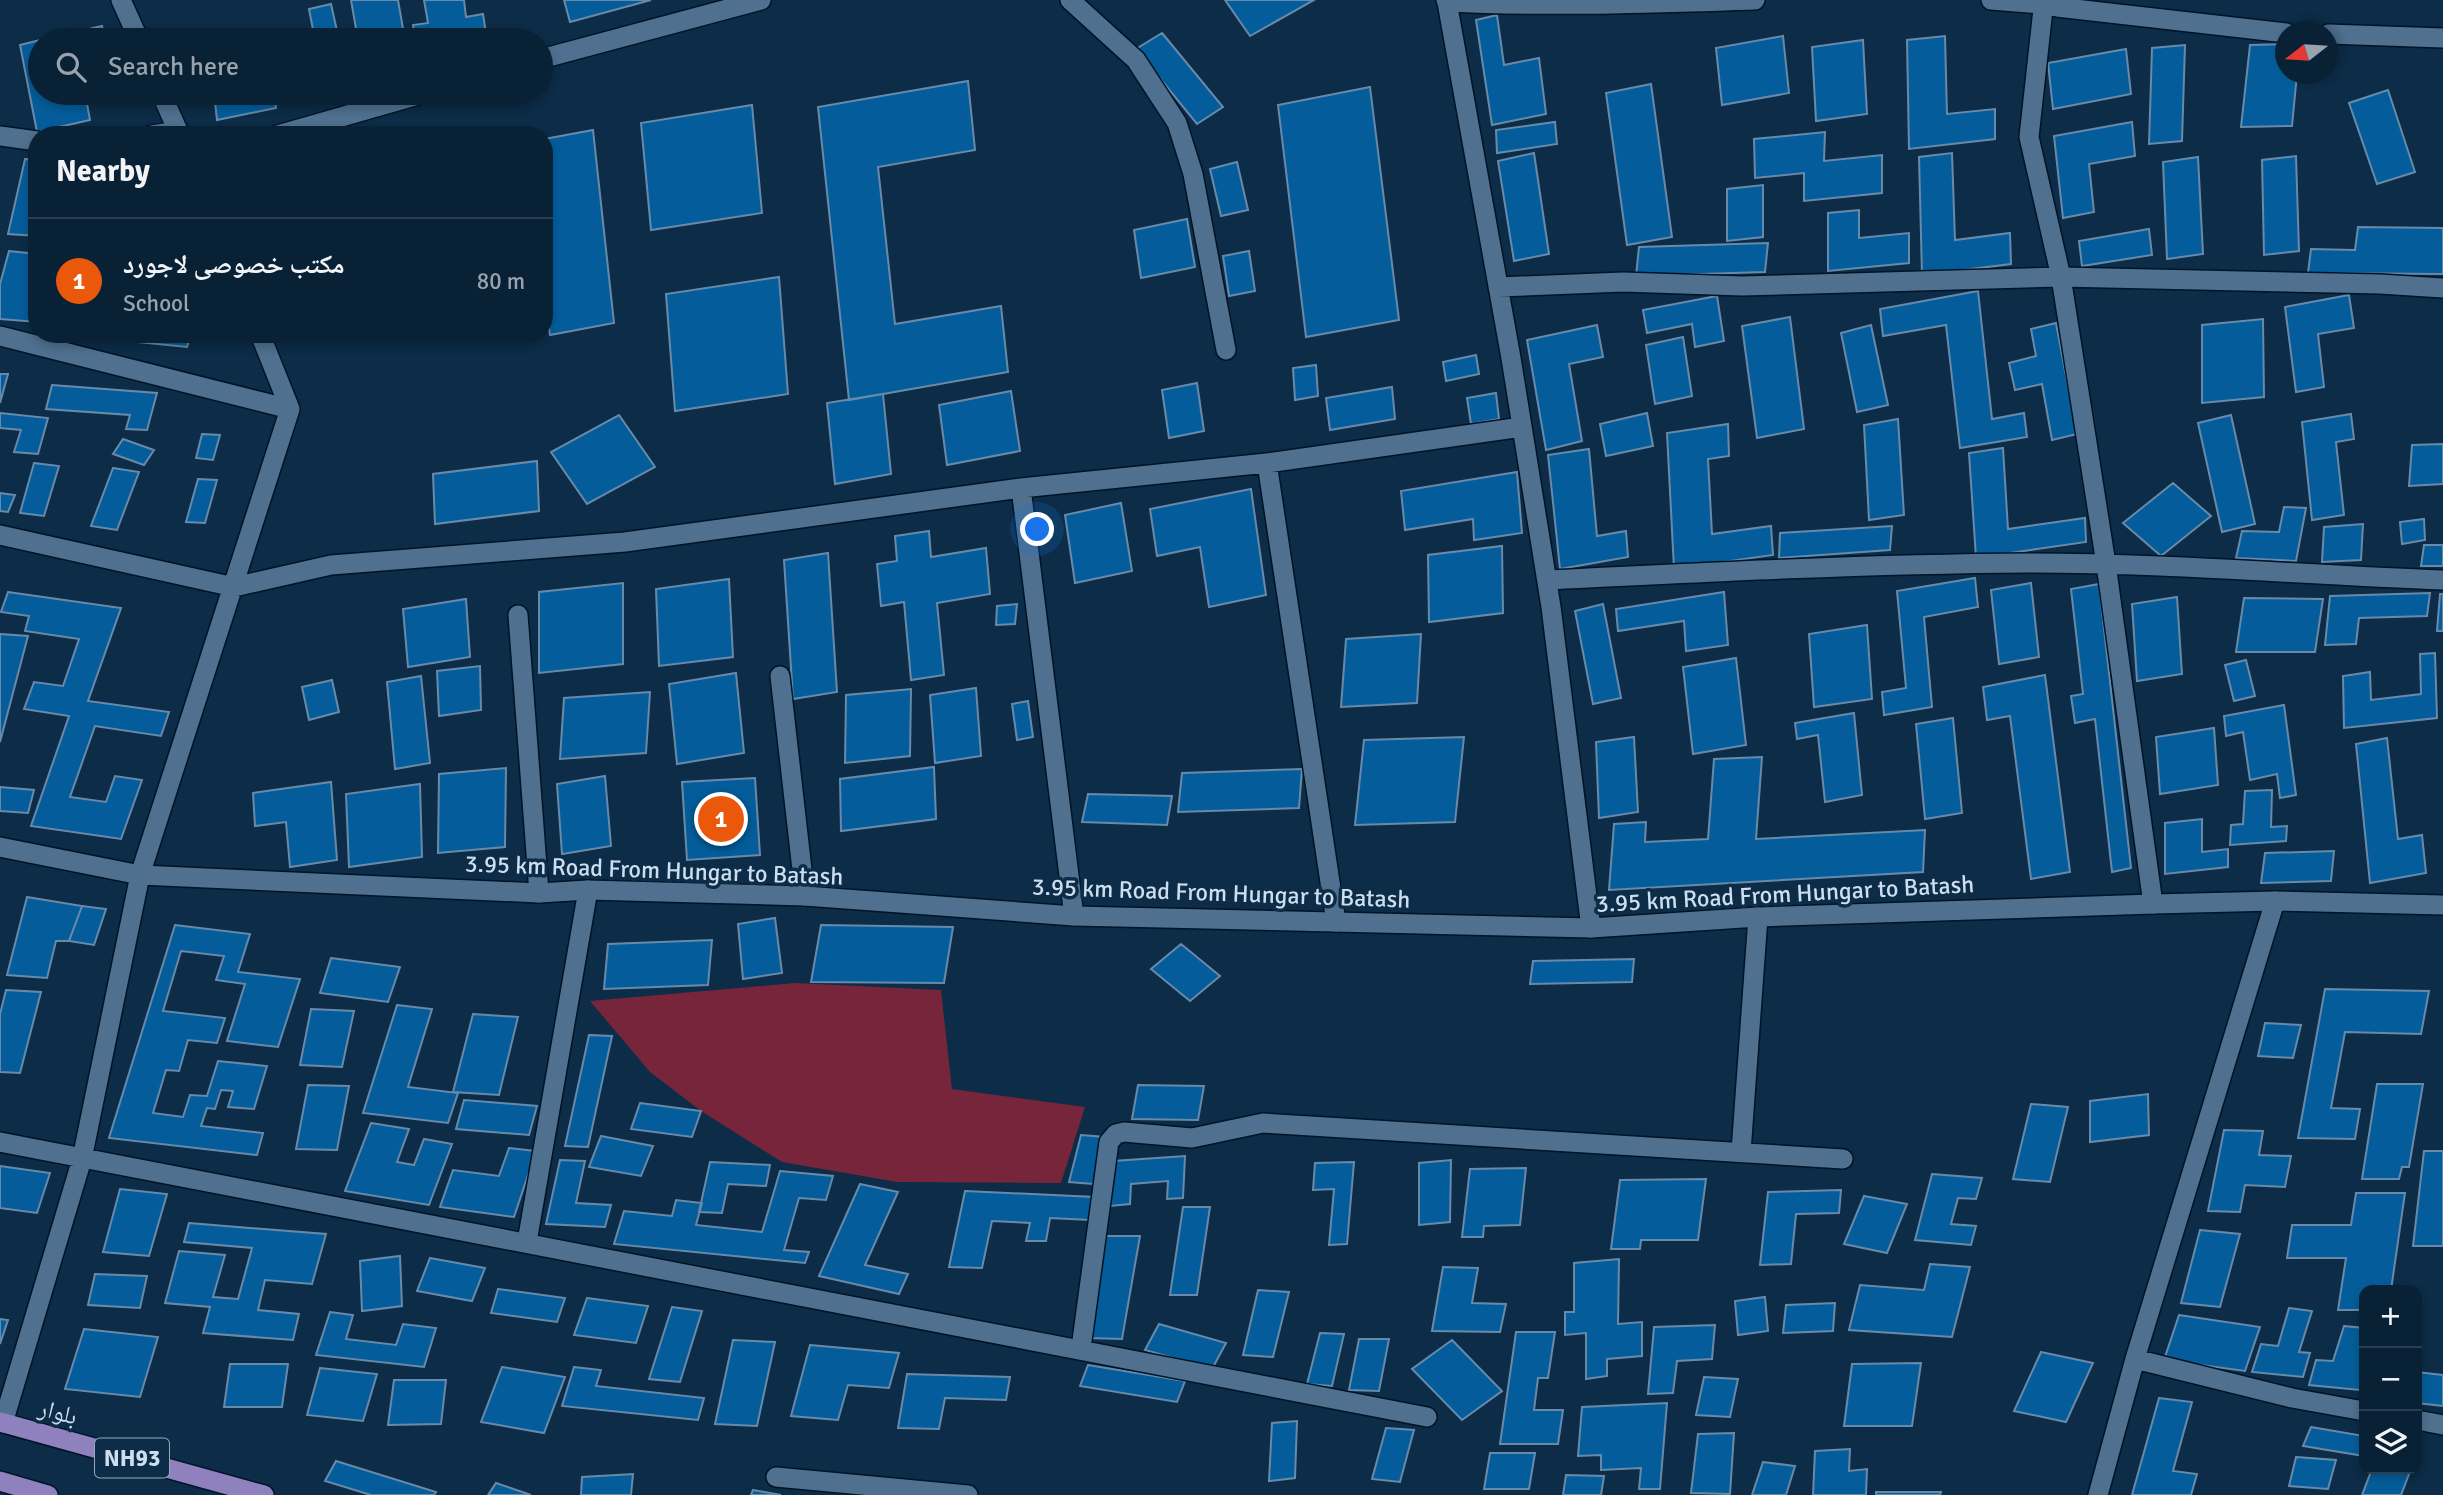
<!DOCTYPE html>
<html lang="en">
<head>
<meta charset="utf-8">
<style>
	:root { --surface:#092135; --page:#172e41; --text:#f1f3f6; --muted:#99a3ad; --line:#293e50; --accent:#ea580c }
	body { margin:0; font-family:Signika,"Noto Naskh Arabic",sans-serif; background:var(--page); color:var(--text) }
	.controls { position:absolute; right:21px; bottom:21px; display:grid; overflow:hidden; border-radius:14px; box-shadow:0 4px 10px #0003 }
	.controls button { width:63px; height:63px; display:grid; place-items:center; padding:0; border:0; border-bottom:2px solid var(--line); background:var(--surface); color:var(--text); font:35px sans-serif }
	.compass { position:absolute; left:2275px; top:21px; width:63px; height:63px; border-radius:50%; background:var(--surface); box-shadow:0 4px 10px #0003; rotate:253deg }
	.you { position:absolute; left:1038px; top:530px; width:24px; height:24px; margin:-18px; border:5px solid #fff; border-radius:50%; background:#1a73e8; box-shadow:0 0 0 10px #1a73e833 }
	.badge { display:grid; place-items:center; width:46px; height:46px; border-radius:50%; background:var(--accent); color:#fff; font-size:23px; font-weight:700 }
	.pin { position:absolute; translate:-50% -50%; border:4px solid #fff; box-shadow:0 2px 7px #0006 }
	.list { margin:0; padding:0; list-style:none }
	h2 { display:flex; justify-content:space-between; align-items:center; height:91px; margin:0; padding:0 28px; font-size:30px }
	h2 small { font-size:23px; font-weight:400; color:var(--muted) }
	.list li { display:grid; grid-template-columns:46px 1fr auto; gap:21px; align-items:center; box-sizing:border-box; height:126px; padding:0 28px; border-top:2px solid var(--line) }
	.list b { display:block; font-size:26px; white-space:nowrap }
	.list p { margin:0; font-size:23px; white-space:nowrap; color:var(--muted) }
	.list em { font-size:23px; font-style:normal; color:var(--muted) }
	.icon { flex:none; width:38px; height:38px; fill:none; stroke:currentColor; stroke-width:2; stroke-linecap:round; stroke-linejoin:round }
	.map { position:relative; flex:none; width:2443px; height:1495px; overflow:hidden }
	.search { position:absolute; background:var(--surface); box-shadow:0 4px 10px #0003; left:28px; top:28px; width:525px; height:77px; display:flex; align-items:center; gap:18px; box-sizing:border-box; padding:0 24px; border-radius:38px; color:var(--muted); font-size:26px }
	.panel { position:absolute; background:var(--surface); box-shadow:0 4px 10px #0003; left:28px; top:126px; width:525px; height:217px; border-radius:28px }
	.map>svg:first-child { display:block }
</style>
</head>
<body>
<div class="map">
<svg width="2443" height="1495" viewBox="0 0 2443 1495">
	<rect width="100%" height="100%" fill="#0c2c47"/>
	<path fill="#76253a" d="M795,983L941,990L952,1089L1085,1107L1061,1183L897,1182L782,1162L701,1111L650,1072L590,1001Z"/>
	<path fill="#045d9a" stroke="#688aaa" stroke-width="2" d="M351,0H398L405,40H358Z
		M424,0H464L466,17L483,14L487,40H415L413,25L428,23Z
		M564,0H651L570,22Z
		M1225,0H1314L1250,36Z
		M331,4L339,40H315L309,9Z
		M1497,15L1504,65L1539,58L1546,114L1492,125L1476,20Z
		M102,26L105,40H41Z
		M1162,33L1223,107L1197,124L1136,49Z
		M1783,36L1789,93L1722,105L1716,48Z
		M1945,36L1947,114L1995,109V139L1909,149L1907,40Z
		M40,40V93H85L90,120L37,132L20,45Z
		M1863,40L1867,114L1816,121L1812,47Z
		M2286,44V74H2297L2292,126L2241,127L2250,45Z
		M2185,45L2182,141L2149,144L2152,48Z
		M2126,49L2131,94L2053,109L2048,63Z
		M968,81L975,150L878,167L895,324L1001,306L1008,372L849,400L818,107Z
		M1651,84L1672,237L1627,245L1606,93Z
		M1370,87L1399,320L1306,337L1278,105Z
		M2388,90L2415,172L2377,184L2349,103Z
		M214,93H274L276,108L217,120Z
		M752,105L762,213L651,230L641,123Z
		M1555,122L1557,144L1497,153L1496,130Z
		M2132,122L2135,156L2089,164L2094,212L2063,218L2054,136Z
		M593,130L614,323L550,335L544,292V139Z
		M1825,132L1824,161L1882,155V193L1804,201V173L1755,178L1754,139Z
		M1534,153L1549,254L1514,261L1498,161Z
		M1952,153L1955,240L2010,233L2011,264L1922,275L1919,157Z
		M2296,156L2299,251L2264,255L2262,160Z
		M2198,157L2203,254L2167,259L2163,162Z
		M25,159L37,160V236L8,234Z
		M1237,162L1248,210L1221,216L1210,169Z
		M1763,185V237L1727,241V189Z
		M1859,210V238L1909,233V263L1828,271V213Z
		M1187,219L1195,267L1141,278L1134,230Z
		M2358,227L2443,228V274L2308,273L2311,249L2355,250Z
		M2149,229L2152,255L2082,266L2079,241Z
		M1768,243L1765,272L1636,276L1639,247Z
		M9,251L37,254V322L0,319V284Z
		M1249,251L1255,291L1229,296L1223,256Z
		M779,277L788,394L675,411L666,294Z
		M1978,291L1992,419L2024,413L2027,437L1960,448L1946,325L1883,336L1880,309Z
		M2349,295L2354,328L2318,334L2324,387L2296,392L2285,307Z
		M1717,296L1724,341L1695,347L1692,324L1647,333L1643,310Z
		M1790,317L1804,429L1757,438L1742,326Z
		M2263,319L2264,397L2202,403V325Z
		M2056,323L2077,434L2052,440L2042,384L2015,390L2009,363L2036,356L2031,329Z
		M1597,325L1603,357L1569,364L1582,441L1546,450L1527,340Z
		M1871,325L1888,405L1857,412L1841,333Z
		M87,334H191L187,347L86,337Z
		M1683,337L1692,396L1655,404L1646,345Z
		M1476,355L1479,374L1446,381L1443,362Z
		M1316,365L1318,396L1295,400L1293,368Z
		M0,374H8L0,403Z
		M1197,383L1204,431L1169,438L1162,390Z
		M52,385L157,393L147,430L126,429L130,415L46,409Z
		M1392,387L1395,419L1330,430L1326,398Z
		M1011,391L1020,451L947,465L939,405Z
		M1496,393L1499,419L1471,424L1467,398Z
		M883,394L891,474L835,484L827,403Z
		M0,413L48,418L38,454L14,452L21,430L0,428Z
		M1647,413L1653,446L1606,456L1600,424Z
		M2351,414L2354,439L2336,442L2344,515L2312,520L2302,422Z
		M619,415L655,467L587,504L551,452Z
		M2231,415L2255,524L2222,532L2198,423Z
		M1898,419L1904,515L1869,520L1864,425Z
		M1728,424L1729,456L1708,459L1712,534L1771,526L1773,555L1674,569L1667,433Z
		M202,434L220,435L213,460L196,458Z
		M123,439L154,450L144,465L113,454Z
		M2443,444V484L2409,486L2412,445Z
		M2003,448L2008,529L2085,518L2086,542L1976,558L1969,453Z
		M1589,449L1597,536L1626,531L1628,557L1560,569L1548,455Z
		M537,461L539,511L435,524L433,474Z
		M34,463L59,466L44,516L20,513Z
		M113,468L139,472L117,530L91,526Z
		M1517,472L1522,533L1474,540L1473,519L1405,530L1401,491Z
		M198,479L217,480L205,523L186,522Z
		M2173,483L2211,516L2161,556L2123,523Z
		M1251,489L1266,595L1209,607L1200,547L1157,556L1150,509Z
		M0,493L15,495L8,512L0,511Z
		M1121,503L1132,571L1075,583L1065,515Z
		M2284,507L2306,508L2296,561L2236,558L2242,531L2279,532Z
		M2424,519L2425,540L2402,544L2400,522Z
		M2363,524L2361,560L2322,562L2324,527Z
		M1892,526L1890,550L1779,558L1780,533Z
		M929,531L931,557L986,548L990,594L937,603L944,675L911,680L904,602L881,606L877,564L897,561L895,536Z
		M2424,545H2443V566H2421Z
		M1502,546L1503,613L1429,622L1428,555Z
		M828,553L837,692L793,699L784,560Z
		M1975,578L1978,607L1924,617L1932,707L1884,715L1882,692L1906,688L1897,591Z
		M729,579L733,657L659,666L656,589Z
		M623,583V664L539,673V592Z
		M2031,583L2039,657L1999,664L1991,590Z
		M2099,584L2131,868L2112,872L2095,719L2075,723L2071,696L2083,694L2071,589Z
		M8,592L121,608L88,701L169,712L161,736L95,726L70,797L106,802L115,776L142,780L121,839L31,826L69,716L24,709L34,682L63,686L79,639L25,631L29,616L1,612Z
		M1724,592L1728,645L1686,651L1684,621L1618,631L1616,609Z
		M2430,593L2427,616L2359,618L2356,644L2325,645L2330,596Z
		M2440,594H2443V631H2437Z
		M2177,597L2182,674L2137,681L2132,604Z
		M2244,598L2323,599L2315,652H2236Z
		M466,599L470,657L408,667L403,609Z
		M1017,604L1015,624L996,625L997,606Z
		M1603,604L1621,698L1593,704L1575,611Z
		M1867,625L1872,699L1814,707L1809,634Z
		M0,634L28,636L0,742Z
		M1421,634L1417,703L1341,707L1346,639Z
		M2435,653L2437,718L2344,728L2343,676L2370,672L2371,700L2421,694L2420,654Z
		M1736,658L1746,745L1693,754L1683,667Z
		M2246,660L2255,696L2234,701L2225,665Z
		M480,666L481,710L439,716L437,671Z
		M736,673L744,753L677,764L669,684Z
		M2045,675L2070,872L2031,879L2010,716L1987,720L1983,687Z
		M421,676L430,763L395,769L387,682Z
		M332,680L339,712L309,720L302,687Z
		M976,688L981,756L935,763L930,695Z
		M911,689L910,756L845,763L846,695Z
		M650,692L646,753L560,759L564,698Z
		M1028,701L1033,737L1017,740L1012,704Z
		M2284,705L2296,795L2280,798L2277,774L2250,780L2243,732L2226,736L2224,716Z
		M1854,713L1862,795L1825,802L1818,735L1797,739L1795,723Z
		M1953,718L1962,813L1925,819L1916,724Z
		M2214,728L2218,785L2160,794L2156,737Z
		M1464,737L1455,822L1355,825L1364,740Z
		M1634,737L1638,812L1599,818L1596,742Z
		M2387,738L2398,839L2422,835L2426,873L2370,883L2356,744Z
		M1762,757L1756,839L1925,830L1923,872L1609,890L1614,824L1646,822L1645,842L1708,839L1714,759Z
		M934,767L936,819L841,831L840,779Z
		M506,768L505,847L438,853L439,774Z
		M1302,769L1299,808L1178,812L1182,773Z
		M605,776L611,846L562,854L557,784Z
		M755,778L760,855L687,860L682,782Z
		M331,782L337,860L290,867L286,822L255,826L253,793Z
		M420,784L422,857L349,867L346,794Z
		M0,787L34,790L28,813L0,811Z
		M2272,790L2271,827L2287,826L2286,841L2230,845L2231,825L2243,824L2245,791Z
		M1088,794L1172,796L1167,825L1082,822Z
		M2202,819V852L2228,849V867L2165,874V823Z
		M2334,851L2331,881L2261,883L2265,853Z
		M27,897L82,906L69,941H56L47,978L7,975Z
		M82,906L106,909L94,945L69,941Z
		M775,918L782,973L743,979L738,924Z
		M175,925L250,934L238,972L300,979L278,1047L227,1041L245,984L216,980L224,956L181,951L163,1011L225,1018L217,1043L188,1040L179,1071L166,1070L153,1113L183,1117L190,1095L207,1096L218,1061L267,1066L254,1109L228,1107L233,1091L221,1090L215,1109L207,1108L201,1126L263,1133L257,1155L109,1138Z
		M821,925L953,927L944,983L811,982Z
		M712,940L708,985L604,989L608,944Z
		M1181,944L1220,976L1190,1001L1151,969Z
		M331,958L400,967L388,1002L320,993Z
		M1634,959L1632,982L1530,984L1533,961Z
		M2325,989L2429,991L2421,1034L2345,1032L2331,1108L2360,1109L2355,1139L2298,1138Z
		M6,990L41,992L20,1073L0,1072V1014Z
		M397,1005L432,1009L408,1087L458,1093L448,1123L363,1113Z
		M311,1009L354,1011L342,1067L300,1065Z
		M473,1014L518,1017L499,1095L453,1092Z
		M2265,1023L2301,1025L2293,1058L2258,1056Z
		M589,1035L612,1036L588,1147L565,1146Z
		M2377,1084H2423L2409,1167H2402L2399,1179H2362Z
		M308,1085L349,1086L337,1150L296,1149Z
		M1138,1085L1204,1086L1198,1120L1132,1119Z
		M2148,1094L2149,1135L2090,1142V1101Z
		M464,1100L537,1106L529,1135L456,1129Z
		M640,1103L701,1111L692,1137L631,1129Z
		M2031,1104L2068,1107L2050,1182L2013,1179Z
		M371,1123L409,1129L397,1162L414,1165L424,1139L452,1144L429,1205L345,1191Z
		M2224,1130L2263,1131L2259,1155L2291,1156L2285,1187L2245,1185L2240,1212L2208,1211Z
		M1081,1135L1105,1137L1093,1184L1069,1182Z
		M601,1136L653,1146L641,1176L589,1167Z
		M509,1148L536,1151L514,1217L440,1207L453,1170L499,1176Z
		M2424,1151H2443V1246H2413Z
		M1185,1156L1183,1198L1167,1199L1168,1181L1131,1184L1130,1204L1110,1206L1113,1161Z
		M560,1160L585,1161L576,1203L611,1205L605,1227L546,1224Z
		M1451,1160L1450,1222L1419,1225V1163Z
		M710,1162L770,1165L766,1186L728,1184L722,1213L699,1212Z
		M1354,1162L1347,1244L1329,1245L1334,1189L1313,1190L1315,1163Z
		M0,1166L50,1173L37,1213L0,1208Z
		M1526,1168L1520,1225L1484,1226L1483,1237H1462L1470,1169Z
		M780,1171L833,1176L826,1200L799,1198L784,1250L809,1252L805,1263L614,1244L624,1211L672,1216L676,1200L702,1203L696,1225L762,1232Z
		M1932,1174L1982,1178L1976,1199L1958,1198L1951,1224L1976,1226L1971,1245L1915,1240Z
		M1706,1179L1698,1240H1641L1640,1249H1611L1620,1180Z
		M860,1184L898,1192L865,1265L908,1274L899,1294L819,1276Z
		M120,1189L167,1194L149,1256L103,1252Z
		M1841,1190L1839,1213L1796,1214L1791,1264L1760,1265L1768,1192Z
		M965,1191L1095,1197L1090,1220L1050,1218L1046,1241H1026L1030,1223L992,1221L982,1268L949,1267Z
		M2356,1193H2405L2391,1290H2364V1310H2338L2346,1258H2287L2292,1225H2351Z
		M1864,1196L1907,1204L1887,1253L1844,1244Z
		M1183,1207H1210L1197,1295H1170Z
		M189,1223L326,1234L312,1284L265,1280L258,1310L299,1314L293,1340L203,1333L210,1307L165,1303L179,1251L225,1255L213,1297L238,1299L252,1248L184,1242Z
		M2200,1230L2240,1234L2220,1307L2181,1303Z
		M1106,1236H1140L1122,1339L1088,1338Z
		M400,1256L402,1306L362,1311L360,1261Z
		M430,1258L485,1268L472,1301L417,1291Z
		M1619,1259L1618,1324L1642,1322V1356L1607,1359V1376L1586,1379V1333L1565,1335V1312H1574V1263Z
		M1930,1264L1970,1267L1952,1337L1849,1330L1860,1285L1924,1290Z
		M1443,1267L1478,1268L1472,1303L1506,1304L1500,1332L1432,1331Z
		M95,1274L147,1276L140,1308L88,1305Z
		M498,1289L565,1298L557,1322L491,1313Z
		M1258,1290L1289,1292L1273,1357L1243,1355Z
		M1765,1297L1768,1331L1738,1335L1735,1301Z
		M587,1298L648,1306L636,1343L574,1335Z
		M1835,1303L1833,1331L1783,1333L1786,1305Z
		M672,1307L702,1311L680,1382L649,1379Z
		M2289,1308L2312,1311L2299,1352L2310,1353L2303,1377L2252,1372L2261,1344L2278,1346Z
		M330,1312L353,1315L346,1339L396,1345L403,1324L436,1328L424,1367L316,1355Z
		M2179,1315L2260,1327L2245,1371L2164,1360Z
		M0,1319L8,1320L0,1344Z
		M1159,1324L1226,1343L1212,1369L1145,1350Z
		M1715,1325L1712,1359L1677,1361L1673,1393L1648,1394L1654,1327Z
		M2344,1326L2364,1328V1375L2360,1390L2309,1385L2316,1360L2333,1361Z
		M84,1329L158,1337L140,1397L65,1389Z
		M1516,1332H1555L1548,1378H1538L1534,1410H1563L1558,1444H1500Z
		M1320,1333L1344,1334L1332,1386L1307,1384Z
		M1359,1339H1389L1379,1391L1349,1390Z
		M733,1340L775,1342L757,1426L715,1424Z
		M1452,1340L1502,1391L1462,1420L1412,1369Z
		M810,1345L899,1353L889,1388L848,1385L838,1420L791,1416Z
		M2041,1352L2093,1363L2066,1422L2014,1411Z
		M1921,1363L1912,1426H1844L1852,1364Z
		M230,1364H288L282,1407H224Z
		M1088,1365L1185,1381L1177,1402L1080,1386Z
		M502,1367L565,1377L544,1433L481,1422Z
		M574,1367L601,1370L596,1386L704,1398L698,1420L562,1406Z
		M320,1368L377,1374L363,1421L307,1415Z
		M2417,1372L2443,1375V1406L2417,1403Z
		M907,1374L1010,1377L1006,1400L945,1398L939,1429L898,1428Z
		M1704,1377L1738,1379L1730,1417L1696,1415Z
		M394,1380H446L441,1424L388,1425Z
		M2159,1398L2192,1402L2173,1471L2197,1474L2191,1495H2132Z
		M1667,1403L1660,1489H1639L1641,1468L1601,1470V1455L1578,1456L1582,1407Z
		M1297,1421L1295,1478L1269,1481L1272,1423Z
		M2311,1427L2364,1436V1456L2303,1446Z
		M1386,1428L1414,1430L1400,1482L1372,1479Z
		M1734,1433L1730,1494L1691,1493L1698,1434Z
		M1850,1449L1849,1471L1867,1469L1866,1495H1813L1815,1451Z
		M1490,1453H1535L1529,1489H1484Z
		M2296,1457L2336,1460L2328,1489L2289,1486Z
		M336,1461L436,1492L434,1495H371L325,1481Z
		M1763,1462L1795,1466L1786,1495H1752Z
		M2372,1469H2411L2401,1495H2362Z
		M633,1474L631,1495H581L582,1477Z
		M1566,1475L1604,1476L1601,1495H1563Z
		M496,1483L531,1495H488Z
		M753,1490L781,1495H751Z
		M1876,1492H1941L1940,1495H1876Z"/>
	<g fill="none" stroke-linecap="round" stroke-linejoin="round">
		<defs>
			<path id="minor" d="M121,0L139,40
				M1070,0L1136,60L1177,123L1193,174L1226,350
				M1446,0L1447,2C1550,7 1653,3 1755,0
				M1991,0L2042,4
				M2044,0L2029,137L2061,277L2106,564L2153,904
				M1447,2L1511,358L1551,607L1591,928
				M2057,7L2286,33
				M2328,34L2443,38
				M541,59L761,0
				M161,93L178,131L182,135
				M152,135L178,131
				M278,135L425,93
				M0,136L37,141
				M1498,287L1623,282L1742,286L2061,277L2380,284L2443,288
				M0,336L290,409
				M1267,463L1336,922
				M1021,488L1074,916
				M0,535L234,587L331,565L625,542L1021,488L1267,463L1522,427
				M1547,580C1708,572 1869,564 2030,563C2167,563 2305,575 2443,580
				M518,615L539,893
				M780,676L805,896
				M0,1142L1427,1417
				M1741,1152L1758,917
				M527,1242L588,890
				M1081,1348L1109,1142L1116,1134L1124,1132L1192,1138L1263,1123L1843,1159
				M2135,1359L2292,1398L2364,1411
				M2417,1420L2443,1425
				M3,1423L82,1159L140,875L290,409L260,334
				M776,1477L968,1495
				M2098,1495L2135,1359L2275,901"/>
			<path id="tertiary" d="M0,847L140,875L539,893L588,890L805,896L1074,916L1591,928L1758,917L2153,904L2275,901L2443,905"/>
			<path id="primary" d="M0,1422L264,1495
				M0,1481L48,1495"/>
		</defs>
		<use href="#minor" stroke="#001428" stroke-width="22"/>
		<use href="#tertiary" stroke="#001428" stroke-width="22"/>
		<use href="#primary" stroke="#001428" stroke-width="22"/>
		<use href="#minor" stroke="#4f708f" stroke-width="19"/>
		<use href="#tertiary" stroke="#4f708f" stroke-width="19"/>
		<use href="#primary" stroke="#8e81be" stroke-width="19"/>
	</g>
	<g text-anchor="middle" stroke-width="7" stroke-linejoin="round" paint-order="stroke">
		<rect fill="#0c2c47" stroke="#92a9bd" stroke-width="2" x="95" y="1438.5" width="74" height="39" rx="5"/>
		<g font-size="23" font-weight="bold" fill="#ccdef0">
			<text x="132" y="1466">NH93</text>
		</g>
		<g font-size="24" fill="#ccdef0" stroke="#0c2c47">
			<text transform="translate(654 870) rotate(2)" y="8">3.95 km Road From Hungar to Batash</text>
			<text transform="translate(1221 893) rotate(2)" y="8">3.95 km Road From Hungar to Batash</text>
			<text transform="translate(1785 894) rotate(-3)" y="8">3.95 km Road From Hungar to Batash</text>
			<text transform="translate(58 1412) rotate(15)" y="8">بلوار</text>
		</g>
	</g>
</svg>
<div class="controls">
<button>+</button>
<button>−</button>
<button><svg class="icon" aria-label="layers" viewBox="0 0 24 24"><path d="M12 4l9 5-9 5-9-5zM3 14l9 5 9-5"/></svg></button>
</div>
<svg class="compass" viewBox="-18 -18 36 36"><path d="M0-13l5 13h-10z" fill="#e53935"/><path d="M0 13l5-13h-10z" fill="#99a3ad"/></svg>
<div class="you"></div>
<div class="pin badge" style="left:721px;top:819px">1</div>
<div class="search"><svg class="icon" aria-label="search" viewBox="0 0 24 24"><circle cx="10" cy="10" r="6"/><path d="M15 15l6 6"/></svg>Search here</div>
<section class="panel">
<h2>Nearby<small></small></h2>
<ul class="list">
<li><span class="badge">1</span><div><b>مکتب خصوصی لاجورد</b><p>School</p></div><em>80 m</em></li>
</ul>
</section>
</div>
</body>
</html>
